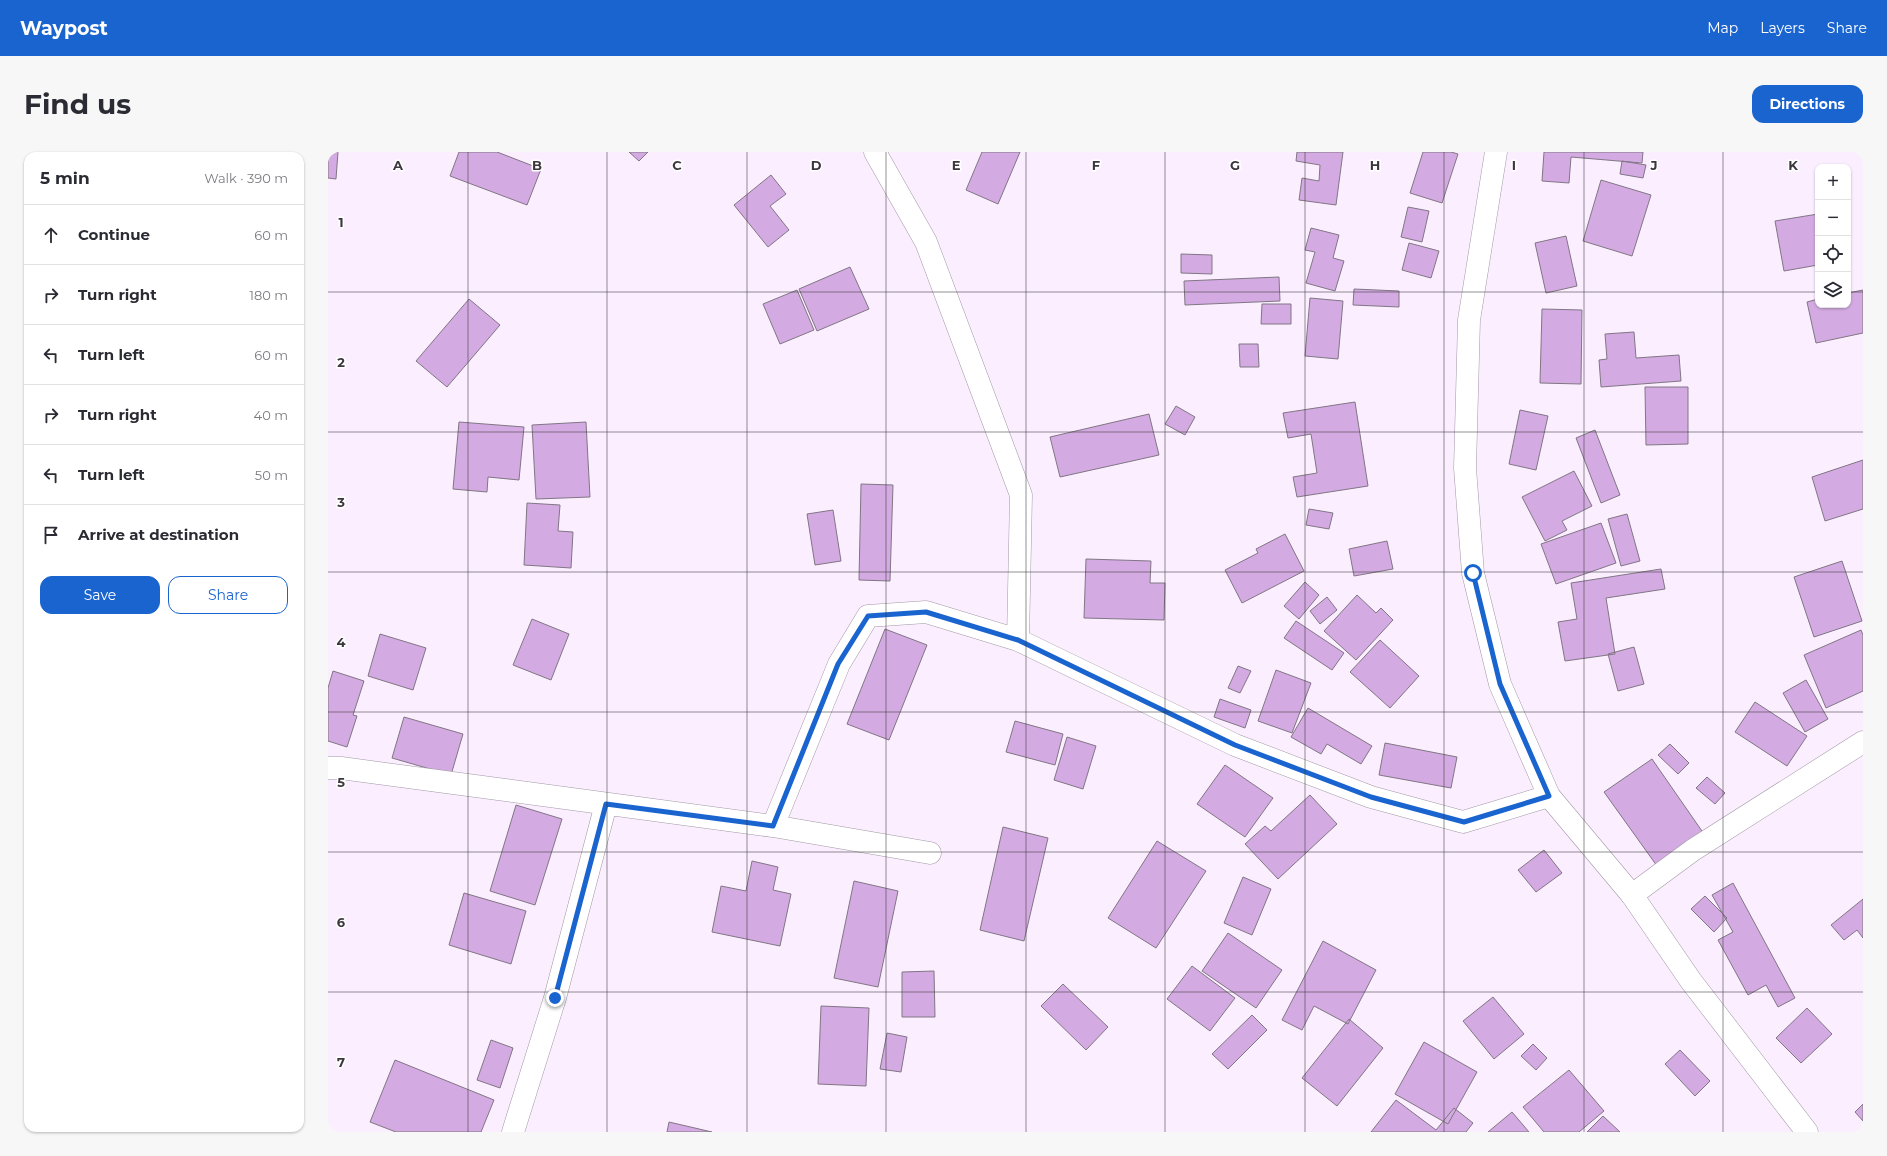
<!DOCTYPE html>
<html lang="en">
<head>
<meta charset="utf-8">
<style>
	:root { --surface:#fff; --page:#f7f7f7; --text:#2b2b33; --muted:#7c7c81; --line:#e1e1e2; --accent:#1964ce }
	body { margin:0; font-family:Montserrat,sans-serif; background:var(--page); color:var(--text) }
	.controls { position:absolute; right:12px; top:12px; display:grid; overflow:hidden; border-radius:8px; box-shadow:0 1px 3px #0004 }
	.controls button { width:36px; height:36px; display:grid; place-items:center; padding:0; border:0; border-bottom:1px solid var(--line); background:var(--surface); color:var(--text); font:20px sans-serif }
	.stop { position:absolute; width:12px; height:12px; margin:-9px; border:3px solid #1964ce; border-radius:50%; background:#fff }
	.stop.end { background:#1964ce; border-color:#fff; box-shadow:0 1px 4px #0008 }
	.list { margin:0; padding:0; list-style:none }
	h2 { display:flex; justify-content:space-between; align-items:center; height:52px; margin:0; padding:0 16px; font-size:17px }
	h2 small { font-size:13px; font-weight:400; color:var(--muted) }
	.list li { display:grid; grid-template-columns:26px 1fr auto; gap:12px; align-items:center; box-sizing:border-box; height:60px; padding:0 16px; border-top:1px solid var(--line) }
	.list b { display:block; font-size:15px; white-space:nowrap }
	.list em { font-size:13px; font-style:normal; color:var(--muted) }
	.actions { display:flex; gap:8px; padding:12px 16px }
	.actions a { flex:1; padding:9px 0; border:1px solid var(--accent); border-radius:12px; text-align:center; font-size:14px; color:var(--accent) }
	.actions .main { background:var(--accent); color:#fff }
	.icon { flex:none; width:22px; height:22px; fill:none; stroke:currentColor; stroke-width:2; stroke-linecap:round; stroke-linejoin:round }
	.map { position:relative; flex:none; width:1535px; height:980px; overflow:hidden; border-radius:12px }
	header { display:flex; align-items:center; gap:24px; box-sizing:border-box; height:56px; padding:0 20px; background:var(--accent); color:#fff }
	header strong { font-size:19px }
	nav { display:flex; gap:22px; margin-inline-start:auto; font-size:14px }
	.intro { display:flex; align-items:center; justify-content:space-between; box-sizing:border-box; height:96px; padding:0 24px }
	h1 { margin:0; font-size:28px }
	.button { padding:10px 18px; border-radius:12px; background:var(--accent); color:#fff; font-size:14px; font-weight:700 }
	main { display:flex; gap:24px; padding:0 24px }
	aside { flex:1; background:var(--surface); border-radius:12px; box-shadow:0 1px 3px #0004 }
	.map>svg:first-child { display:block }
</style>
</head>
<body>
<header>
<strong>Waypost</strong>
<nav><a>Map</a><a>Layers</a><a>Share</a></nav>
</header>
<div class="intro"><h1>Find us</h1><a class="button">Directions</a></div>
<main>
<aside>
<h2>5 min<small>Walk · 390 m</small></h2>
<ul class="list">
<li><svg class="icon" aria-label="ahead" viewBox="0 0 24 24"><path d="M12 20V5M6 11l6-6 6 6"/></svg><div><b>Continue</b></div><em>60 m</em></li>
<li><svg class="icon" aria-label="right" viewBox="0 0 24 24"><path d="M7 20v-9h11M14 6l5 5-5 5"/></svg><div><b>Turn right</b></div><em>180 m</em></li>
<li><svg class="icon" aria-label="left" viewBox="0 0 24 24"><path d="M17 20v-9H6M10 6l-5 5 5 5"/></svg><div><b>Turn left</b></div><em>60 m</em></li>
<li><svg class="icon" aria-label="right" viewBox="0 0 24 24"><path d="M7 20v-9h11M14 6l5 5-5 5"/></svg><div><b>Turn right</b></div><em>40 m</em></li>
<li><svg class="icon" aria-label="left" viewBox="0 0 24 24"><path d="M17 20v-9H6M10 6l-5 5 5 5"/></svg><div><b>Turn left</b></div><em>50 m</em></li>
<li><svg class="icon" aria-label="arrive" viewBox="0 0 24 24"><path d="M6 21V4h12l-3 4 3 4H6"/></svg><div><b>Arrive at destination</b></div></li>
</ul>
<div class="actions"><a class="main">Save</a><a>Share</a></div>
</aside>
<div class="map">
<svg width="1535" height="980" viewBox="0 0 1535 980">
	<rect width="100%" height="100%" fill="#fbefff"/>
	<path fill="#d3aae1" stroke="#817684" d="M0,0H10L8,27L0,26Z
		M131,0H169L213,17L199,53L122,24Z
		M301,0H320L311,9Z
		M654,0H692L670,52L638,38Z
		M969,0H1015L1008,53L971,48L974,26L991,29L992,13L968,9Z
		M1095,0H1123L1130,2L1114,51L1082,41Z
		M1216,0H1315L1314,11L1243,5L1241,31L1214,29Z
		M1294,9L1318,13L1315,26L1292,22Z
		M443,23L458,42L442,54L461,78L440,95L406,53Z
		M1273,28L1323,43L1304,104L1255,89Z
		M1080,55L1101,59L1094,90L1073,85Z
		M1490,62V113L1456,119L1447,69Z
		M983,76L1011,83L1005,106L1016,109L1007,139L978,131L987,100L977,98Z
		M1238,84L1249,134L1218,141L1207,91Z
		M1081,91L1111,99L1103,126L1074,118Z
		M853,102L884,103V122L853,121Z
		M522,115L541,157L489,179L471,137Z
		M951,125L952,149L857,153L856,129Z
		M1026,137L1071,139V155L1025,153Z
		M469,138L486,178L452,192L435,152Z
		M1535,138V181L1488,191L1479,150L1490,147V153H1520V141Z
		M982,146L1015,149L1010,207L977,204Z
		M141,147L172,173L119,235L88,209Z
		M934,152H963V172H933Z
		M1214,157L1254,158L1253,232L1212,231Z
		M1306,180L1308,206L1351,203L1353,229L1273,235L1271,208L1279,207L1277,182Z
		M911,192H930L931,215H912Z
		M1317,235H1360V292L1318,293Z
		M1027,250L1040,334L969,345L965,325L989,321L983,282L960,286L955,261Z
		M848,254L867,265L857,283L837,272Z
		M1192,258L1220,264L1208,318L1181,312Z
		M821,262L831,303L732,325L722,285Z
		M131,270L196,275L191,328L160,325L159,340L125,337Z
		M258,270L262,345L208,347L204,273Z
		M1267,278L1292,343L1273,351L1248,286Z
		M1535,308V357L1497,369L1484,325Z
		M1246,319L1264,354L1234,369L1239,378L1217,389L1194,345Z
		M533,332L565,333L562,429L531,428Z
		M199,351L232,353L230,379L245,380L243,416L196,413Z
		M981,357L1005,361L1001,377L978,373Z
		M505,358L513,409L487,413L479,362Z
		M1299,362L1312,409L1293,414L1280,367Z
		M1273,371L1288,411L1228,432L1213,392Z
		M957,382L976,419L914,451L897,418L930,401L928,397Z
		M1059,389L1065,417L1026,424L1021,397Z
		M758,407L823,409L822,431H837L836,468L756,466Z
		M1514,409L1534,469L1486,485L1466,425Z
		M1333,417L1337,437L1278,446L1287,502L1237,509L1230,470L1249,467L1243,431Z
		M977,430L991,443L971,467L956,454Z
		M1029,443L1048,461L1053,456L1065,468L1028,508L996,479Z
		M999,445L1009,458L992,472L982,459Z
		M204,467L241,482L223,528L185,513Z
		M968,469L1016,501L1004,518L956,486Z
		M557,477L599,493L561,588L519,572Z
		M1533,478L1535,483V539L1498,556L1476,503Z
		M52,482L98,496L85,538L40,524Z
		M1052,488L1091,524L1062,556L1022,520Z
		M1306,495L1316,532L1290,539L1280,502Z
		M910,514L923,519L912,541L900,536Z
		M948,518L983,531L964,581L930,569Z
		M5,519L36,529L25,563L29,564L19,595L0,589V536Z
		M1478,528L1500,567L1477,580L1455,541Z
		M892,547L923,558L917,576L886,565Z
		M1427,550L1479,584L1459,614L1407,580Z
		M980,556L1044,594L1033,612L999,592L993,602L963,585Z
		M76,565L135,582L123,623L64,606Z
		M687,569L735,582L727,613L678,600Z
		M739,585L768,594L755,637L726,628Z
		M1057,591L1129,605L1123,636L1051,623Z
		M1342,592L1361,611L1350,622L1330,603Z
		M1324,607L1376,682L1329,714L1276,640Z
		M897,613L945,646L917,685L869,652Z
		M1379,625L1397,641L1387,652L1368,636Z
		M982,643L1009,672L950,727L917,692L937,674L943,679Z
		M188,653L234,667L207,753L162,739Z
		M675,675L720,686L696,789L652,778Z
		M829,689L878,719L828,796L780,766Z
		M1216,698L1234,721L1208,740L1190,718Z
		M424,709L450,715L445,738L463,742L452,794L384,780L393,734L418,739Z
		M915,725L943,737L924,783L896,771Z
		M526,729L570,739L550,835L506,826Z
		M1405,731L1467,846L1450,855L1438,833L1420,843L1390,788L1405,780L1384,743Z
		M136,741L198,759L183,812L121,793Z
		M1377,744L1399,766L1386,780L1363,757Z
		M1535,747V786L1529,778L1516,788L1503,773Z
		M900,781L954,818L928,856L874,819Z
		M995,789L1048,818L1020,872L986,854L974,878L954,868Z
		M864,814L907,846L882,879L839,847Z
		M606,819L607,865H574V820Z
		M735,832L780,875L758,898L713,854Z
		M1165,845L1196,882L1166,907L1135,869Z
		M493,854L541,856L538,934L490,932Z
		M1479,856L1504,882L1473,911L1448,886Z
		M924,863L939,878L900,917L884,902Z
		M1021,867L1055,896L1009,954L974,926Z
		M559,881L579,885L573,920L552,917Z
		M163,888L185,896L172,936L149,928Z
		M1096,890L1149,920L1120,972L1067,942Z
		M1205,892L1219,906L1208,918L1193,904Z
		M1352,898L1382,929L1367,944L1337,912Z
		M67,908L166,948L153,980H68L42,970Z
		M1241,918L1276,959L1251,980H1216L1195,955Z
		M1068,948L1108,978L1126,956L1145,971L1138,980H1043Z
		M1535,952V969L1527,960Z
		M1184,960L1201,980H1160Z
		M1275,964L1292,980H1259Z
		M341,970L384,980H339Z"/>
	<g fill="none" stroke-linecap="round" stroke-linejoin="round">
		<defs>
			<path id="minor" d="M547,0L598,90L693,343L690,488
				M0,616H13L445,674L602,701
				M445,674L511,512L540,464L598,460L690,488L907,593L1043,645L1135,670L1221,644
				M1304,743L1365,698L1535,590
				M185,980L227,846L278,652"/>
			<path id="tertiary" d="M1168,0L1141,168L1137,316L1145,421L1172,532L1221,644L1304,743L1363,829L1479,980"/>
		</defs>
		<use href="#minor" stroke="#a298a6" stroke-width="23"/>
		<use href="#tertiary" stroke="#a298a6" stroke-width="23"/>
		<use href="#minor" stroke="#fff" stroke-width="22"/>
		<use href="#tertiary" stroke="#fff" stroke-width="22"/>
	</g>
	<g fill="none" stroke-linecap="round" stroke-linejoin="round">
		<path stroke="#1964ce" stroke-width="5" d="M227,846L278,652L445,674L510,512L540,464L598,460L690,488L907,593L1043,645L1136,670L1221,644L1172,532L1145,421"/>
	</g>
	<path fill="none" stroke="#3c373d" stroke-width="1" stroke-opacity="0.55" d="M140,0V980M279,0V980M419,0V980M558,0V980M698,0V980M837,0V980M977,0V980M1116,0V980M1256,0V980M1395,0V980M0,140H1490M1520,140H1535M0,280H1535M0,420H1535M0,560H1535M0,700H1535M0,840H1535"/>
	<g font-size="13" text-anchor="middle" font-weight="bold" fill="#3c373d" stroke="#fff" stroke-width="3" stroke-linejoin="round" paint-order="stroke">
		<text x="70" y="18">A</text>
		<text x="209" y="18">B</text>
		<text x="349" y="18">C</text>
		<text x="488" y="18">D</text>
		<text x="628" y="18">E</text>
		<text x="768" y="18">F</text>
		<text x="907" y="18">G</text>
		<text x="1047" y="18">H</text>
		<text x="1186" y="18">I</text>
		<text x="1326" y="18">J</text>
		<text x="1465" y="18">K</text>
		<text x="13" y="75">1</text>
		<text x="13" y="215">2</text>
		<text x="13" y="355">3</text>
		<text x="13" y="495">4</text>
		<text x="13" y="635">5</text>
		<text x="13" y="775">6</text>
		<text x="13" y="915">7</text>
	</g>
</svg>
<div class="controls">
<button>+</button>
<button>−</button>
<button><svg class="icon" aria-label="locate" viewBox="0 0 24 24"><circle cx="12" cy="12" r="6"/><path d="M12 2v4M12 18v4M2 12h4M18 12h4"/></svg></button>
<button><svg class="icon" aria-label="layers" viewBox="0 0 24 24"><path d="M12 4l9 5-9 5-9-5zM3 14l9 5 9-5"/></svg></button>
</div>
<div class="stop" style="left:1145px;top:421px"></div>
<div class="stop end" style="left:227px;top:846px"></div>
</div>
</main>
</body>
</html>
